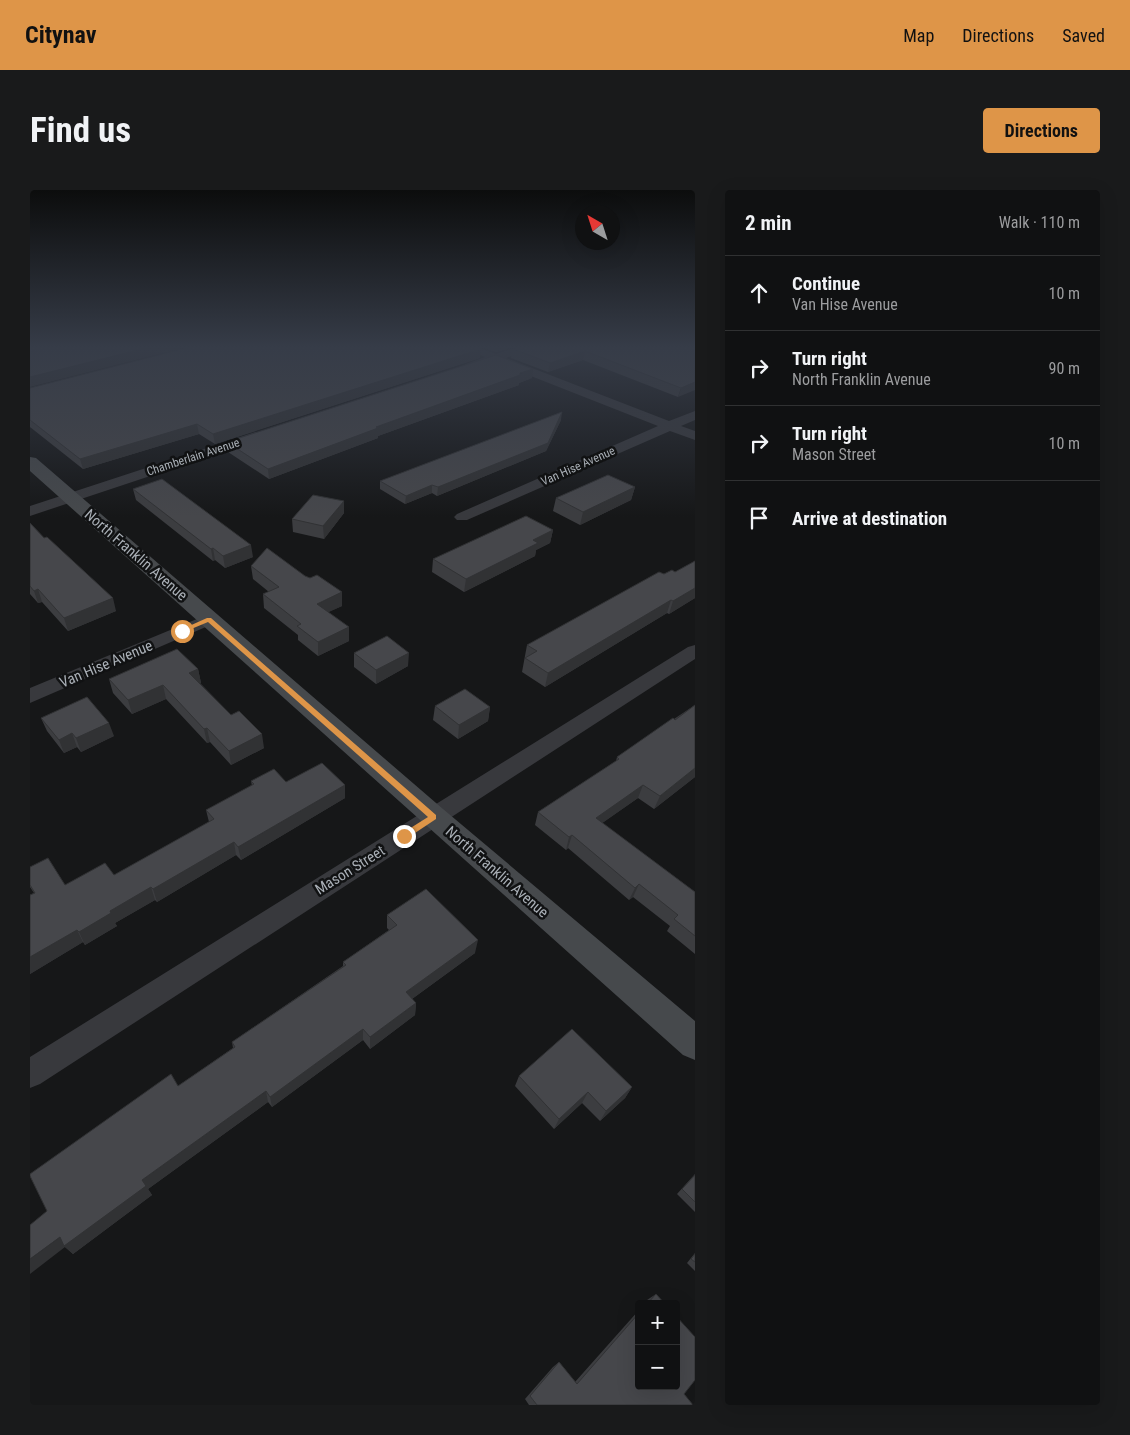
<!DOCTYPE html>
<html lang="en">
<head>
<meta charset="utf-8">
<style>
	:root { --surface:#101112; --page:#191a1b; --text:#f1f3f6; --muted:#9c9d9f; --line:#303132; --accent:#de9548 }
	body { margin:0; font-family:"Roboto Condensed",sans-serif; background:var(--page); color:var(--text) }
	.controls { position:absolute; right:15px; bottom:15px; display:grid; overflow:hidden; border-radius:5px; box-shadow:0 5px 20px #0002 }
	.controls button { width:45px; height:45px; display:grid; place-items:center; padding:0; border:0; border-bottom:1px solid var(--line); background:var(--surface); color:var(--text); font:25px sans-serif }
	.compass { position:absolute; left:545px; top:15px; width:45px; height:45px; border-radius:50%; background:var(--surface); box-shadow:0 5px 20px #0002; rotate:321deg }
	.stop { position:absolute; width:15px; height:15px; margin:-11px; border:4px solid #de9548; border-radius:50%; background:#fff }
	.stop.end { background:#de9548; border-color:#fff; box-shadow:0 1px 5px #0008 }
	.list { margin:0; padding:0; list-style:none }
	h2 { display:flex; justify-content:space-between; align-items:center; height:65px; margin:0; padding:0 20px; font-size:21px }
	h2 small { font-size:16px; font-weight:400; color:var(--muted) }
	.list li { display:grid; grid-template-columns:32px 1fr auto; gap:15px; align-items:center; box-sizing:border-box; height:75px; padding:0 20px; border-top:1px solid var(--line) }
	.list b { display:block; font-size:19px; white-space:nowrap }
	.list p { margin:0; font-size:16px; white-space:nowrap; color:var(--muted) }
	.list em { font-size:16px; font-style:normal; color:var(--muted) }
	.icon { flex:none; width:28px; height:28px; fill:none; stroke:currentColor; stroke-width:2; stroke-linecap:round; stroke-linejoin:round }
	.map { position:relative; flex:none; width:665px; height:1215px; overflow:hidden; border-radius:5px }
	header { display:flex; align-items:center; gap:30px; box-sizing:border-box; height:70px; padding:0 25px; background:var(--accent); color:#111 }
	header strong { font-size:24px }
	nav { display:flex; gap:28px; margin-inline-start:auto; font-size:18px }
	.intro { display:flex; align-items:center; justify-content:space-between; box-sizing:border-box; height:120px; padding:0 30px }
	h1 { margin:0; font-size:35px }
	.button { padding:12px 22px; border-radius:5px; background:var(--accent); color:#111; font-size:18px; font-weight:700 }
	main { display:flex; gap:30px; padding:0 30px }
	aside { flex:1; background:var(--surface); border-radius:5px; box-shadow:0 5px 20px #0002 }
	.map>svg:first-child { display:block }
</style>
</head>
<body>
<header>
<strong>Citynav</strong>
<nav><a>Map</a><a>Directions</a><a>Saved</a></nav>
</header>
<div class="intro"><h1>Find us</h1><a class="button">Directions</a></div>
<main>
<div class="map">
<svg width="665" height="1215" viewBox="0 0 665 1215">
	<rect width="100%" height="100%" fill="#161718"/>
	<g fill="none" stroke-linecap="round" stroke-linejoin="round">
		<path fill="#38393d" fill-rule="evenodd" d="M432,157H447L466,164L488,157H503L502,159L476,168L639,231L665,221V230L651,236L665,241V250L640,241L437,330H427L424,327L427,324L628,236L465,172L440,179L436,178L434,176L436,174L455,167Z
			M226,242L233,246L231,249L0,326V316Z
			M179,424L185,425L188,429L185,433L0,513V498Z
			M665,455V469L10,894L0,898V867L658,457Z"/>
		<path fill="#46494c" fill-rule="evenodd" d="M0,267L6,268L413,619L665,831V870L653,865L0,281Z"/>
	</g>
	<path fill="#3c3d40" d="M452,157H483L466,162Z
		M665,157L648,207L553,170L518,182L481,168L483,159Z
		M450,168L185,254L169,244L53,279L0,237V198Z
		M502,188L489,193V195L348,246V248L239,289L198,262L197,252Z
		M531,230L516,261L407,306L402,303L375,314L350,299V291Z
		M605,297L601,310L550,335L523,321L526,308Z
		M103,299L223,367L195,378L185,370L183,371L106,310Z
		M314,311V323L294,349L263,342L262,329Z
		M0,333L86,421L38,441L12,412L8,413L0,404Z
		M523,340L520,353L506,360L505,366L434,402L402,382L403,369Z
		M665,371V408L639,424L637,423L515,497L492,482L497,455L634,384L645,382Z
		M221,376L312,416L298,422L319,451L288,466L268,450V445L234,418L233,404L239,402L223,389Z
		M324,463L378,476L346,494L324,477Z
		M168,479L171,493H170L234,558L201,575L180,552L177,553L136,509L102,524L83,503L79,489Z
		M665,515V587L624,619L608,608L572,633L665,702V764L637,741L640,736L603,707L599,710L538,658L536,660L505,635L508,622L586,571L587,567Z
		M405,516L460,517L458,531L428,549L403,530Z
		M11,528L84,546L51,562L47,557L34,563L17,541Z
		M221,591L315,595V608L211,670L206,665L127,712L125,710L85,733L87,736L55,755L53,752L0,784V705L4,703L0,697V677L35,695L84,685L179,632L176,620L222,596Z
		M357,725L445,763L382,809L386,813L385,825L340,859L333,850L242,917L238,912L118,999L122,1005L43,1064L35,1057L17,1021L148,896L203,858L202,852L313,776V772L359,740L357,738Z
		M489,886L602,897L595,908L570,931L552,913L524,939L485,896Z
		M665,984V1022L647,1004Z
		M665,1063V1081L657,1073Z
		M626,1104L635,1114H614L617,1110Z
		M609,1120V1196L654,1204L663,1215H499L495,1209L523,1177L529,1172L545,1192Z"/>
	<path fill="#313234" d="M120,157H157L0,197V187Z
		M467,157H483L466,162Z
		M451,159L450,168L185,254L183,244Z
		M555,161L553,170L518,182L520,173Z
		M503,179L502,188L489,193V195L348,246V248L239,289L238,279L346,237Z
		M665,192V200L648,207L651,198Z
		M532,222L531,230L516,261L407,306L408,297Z
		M167,234L169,244L53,279L50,269Z
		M402,295V303L375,314L376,306Z
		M605,297L601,310L550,335L553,322Z
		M314,311V323L294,349L293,336Z
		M523,340L520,353L506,360L505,366L434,402L436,389L503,350Z
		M221,355L223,367L195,378L193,366Z
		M183,358L185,370L183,371L181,359Z
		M665,398V408L639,424L643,411Z
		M8,399L12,412L8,413L4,401Z
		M312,402V416L288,427L287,414Z
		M83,408L86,421L38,441L34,428Z
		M641,410L637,423L515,497L518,483Z
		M319,437V451L288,466V452Z
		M379,463L378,476L346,494V480Z
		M168,479L171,493L162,497L159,483Z
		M133,495L136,509L102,524L98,510Z
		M460,517L458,531L428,549L429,535Z
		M79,533L84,546L51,562L46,548Z
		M177,538L180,552L177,553L174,539Z
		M42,543L47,557L34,563L29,550Z
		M232,544L234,558L201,575L199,561Z
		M665,578V587L624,619L630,606Z
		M315,595V608L211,670L208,657Z
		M613,595L608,608L561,641L566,628Z
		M542,645L538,658L536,660L539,647Z
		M204,652L206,665L127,712L123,699Z
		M609,694L603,707L599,710L605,698Z
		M121,697L125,710L85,733L87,736L55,755L49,742L80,721Z
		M47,740L53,752L0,784V767Z
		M448,750L445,763L375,814L376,802Z
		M386,813L385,825L340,859V847Z
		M333,839V850L242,917L240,907Z
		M602,897L595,908L570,931L576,921Z
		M236,901L238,912L118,999L122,1005L43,1064L35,1057L0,1084V1069L30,1047L112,990Z
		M558,902L552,913L524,939L529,929Z"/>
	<path fill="#46474b" stroke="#313234" d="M0,157H120L0,187Z
		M160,157H447L451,159L183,244L167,234L50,269L0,230V198Z
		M490,157H665V192L651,198L555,161L520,173L483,159Z
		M466,165L503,179L490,183V185L346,237L348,238L238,279L197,252Z
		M532,222L518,253L408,297L402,295L376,306L350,291Z
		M578,285L605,297L553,322L526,308Z
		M132,289L221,355L193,366L183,358L181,359L103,299Z
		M283,305L314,311L293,336L262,329Z
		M496,326L523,340L503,350L508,353L436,389L403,369Z
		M0,333L14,348L17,347L83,408L34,428L8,399L4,401L0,396Z
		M237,358L275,386L280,388L287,385L312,402L287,414L319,437L288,452L267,436L271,434L233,404L249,397L221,376Z
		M665,371V398L643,411L641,410L518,483L495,468L507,461L497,455L629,382L634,384L642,380L645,382Z
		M357,446L379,463L346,480L324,463Z
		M147,459L168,479L159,483L201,525L209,521L232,544L199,561L177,538L174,539L133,495L98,510L79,489Z
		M435,499L460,517L429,535L405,516Z
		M57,507L79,533L46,548L42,543L29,550L11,528Z
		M665,515V578L630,606L613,595L566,628L665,702V746L644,729L648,725L609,694L605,698L542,645L539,647L508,622L589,569L587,567L643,528L645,530Z
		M292,573L315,595L208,657L204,652L123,699L121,697L80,721L81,723L49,742L47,740L0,767V705L5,703L0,695V677L18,668L35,695L75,673L84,685L184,629L176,620L224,594L221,591L244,579L256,592Z
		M396,699L448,750L376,802L386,813L340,847L333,839L240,907L236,901L112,990L116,996L34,1056L30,1047L0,1069V1035L17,1021L0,986V984L141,884L148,896L205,857L202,852L316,775L313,772L367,735L357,725Z
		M542,839L602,897L576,921L558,902L529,929L489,886Z
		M665,985V1012L652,999Z
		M665,1064V1072L661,1069Z
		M626,1104L635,1114H617Z
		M609,1123V1196H646V1126L665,1147V1190L654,1204L663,1215H507L500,1206L529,1172L547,1194Z"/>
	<linearGradient id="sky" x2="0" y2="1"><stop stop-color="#0c0d0d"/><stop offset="0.48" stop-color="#363c48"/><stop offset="1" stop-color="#363c48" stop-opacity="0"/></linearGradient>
	<rect width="665" height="327" fill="url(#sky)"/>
	<path fill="#de9548" d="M177,428H181L406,625V629L376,649H371V644L398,627L178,432L154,442L148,441Z"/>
	<g text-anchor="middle" stroke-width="5" stroke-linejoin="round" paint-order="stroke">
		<g font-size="12" fill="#aab0b7" stroke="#111213">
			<text transform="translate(163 267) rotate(-18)" y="4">Chamberlain Avenue</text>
			<text transform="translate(548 276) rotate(-24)" y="4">Van Hise Avenue</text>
		</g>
		<g font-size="15" fill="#aab0b7" stroke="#111213">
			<text transform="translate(106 365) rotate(41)" y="5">North Franklin Avenue</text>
			<text transform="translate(76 474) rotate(-23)" y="5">Van Hise Avenue</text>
			<text transform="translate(320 680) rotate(-32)" y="5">Mason Street</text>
			<text transform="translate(467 682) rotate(41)" y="5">North Franklin Avenue</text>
		</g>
	</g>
</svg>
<div class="controls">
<button>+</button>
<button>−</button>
</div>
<svg class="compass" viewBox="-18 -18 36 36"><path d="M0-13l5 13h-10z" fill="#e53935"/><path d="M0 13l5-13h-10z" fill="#9c9d9f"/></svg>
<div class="stop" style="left:152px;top:441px"></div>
<div class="stop end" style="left:374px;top:646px"></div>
</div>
<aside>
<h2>2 min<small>Walk · 110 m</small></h2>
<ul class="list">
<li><svg class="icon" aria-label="ahead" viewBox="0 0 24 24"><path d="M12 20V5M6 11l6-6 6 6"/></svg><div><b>Continue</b><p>Van Hise Avenue</p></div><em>10 m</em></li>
<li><svg class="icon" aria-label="right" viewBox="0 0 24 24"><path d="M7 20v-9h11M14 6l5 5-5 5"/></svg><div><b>Turn right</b><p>North Franklin Avenue</p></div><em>90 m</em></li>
<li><svg class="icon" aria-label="right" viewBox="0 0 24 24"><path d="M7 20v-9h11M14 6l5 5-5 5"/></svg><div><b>Turn right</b><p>Mason Street</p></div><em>10 m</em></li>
<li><svg class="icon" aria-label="arrive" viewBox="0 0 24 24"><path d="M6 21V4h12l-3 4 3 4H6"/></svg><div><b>Arrive at destination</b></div></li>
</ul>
</aside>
</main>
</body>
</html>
